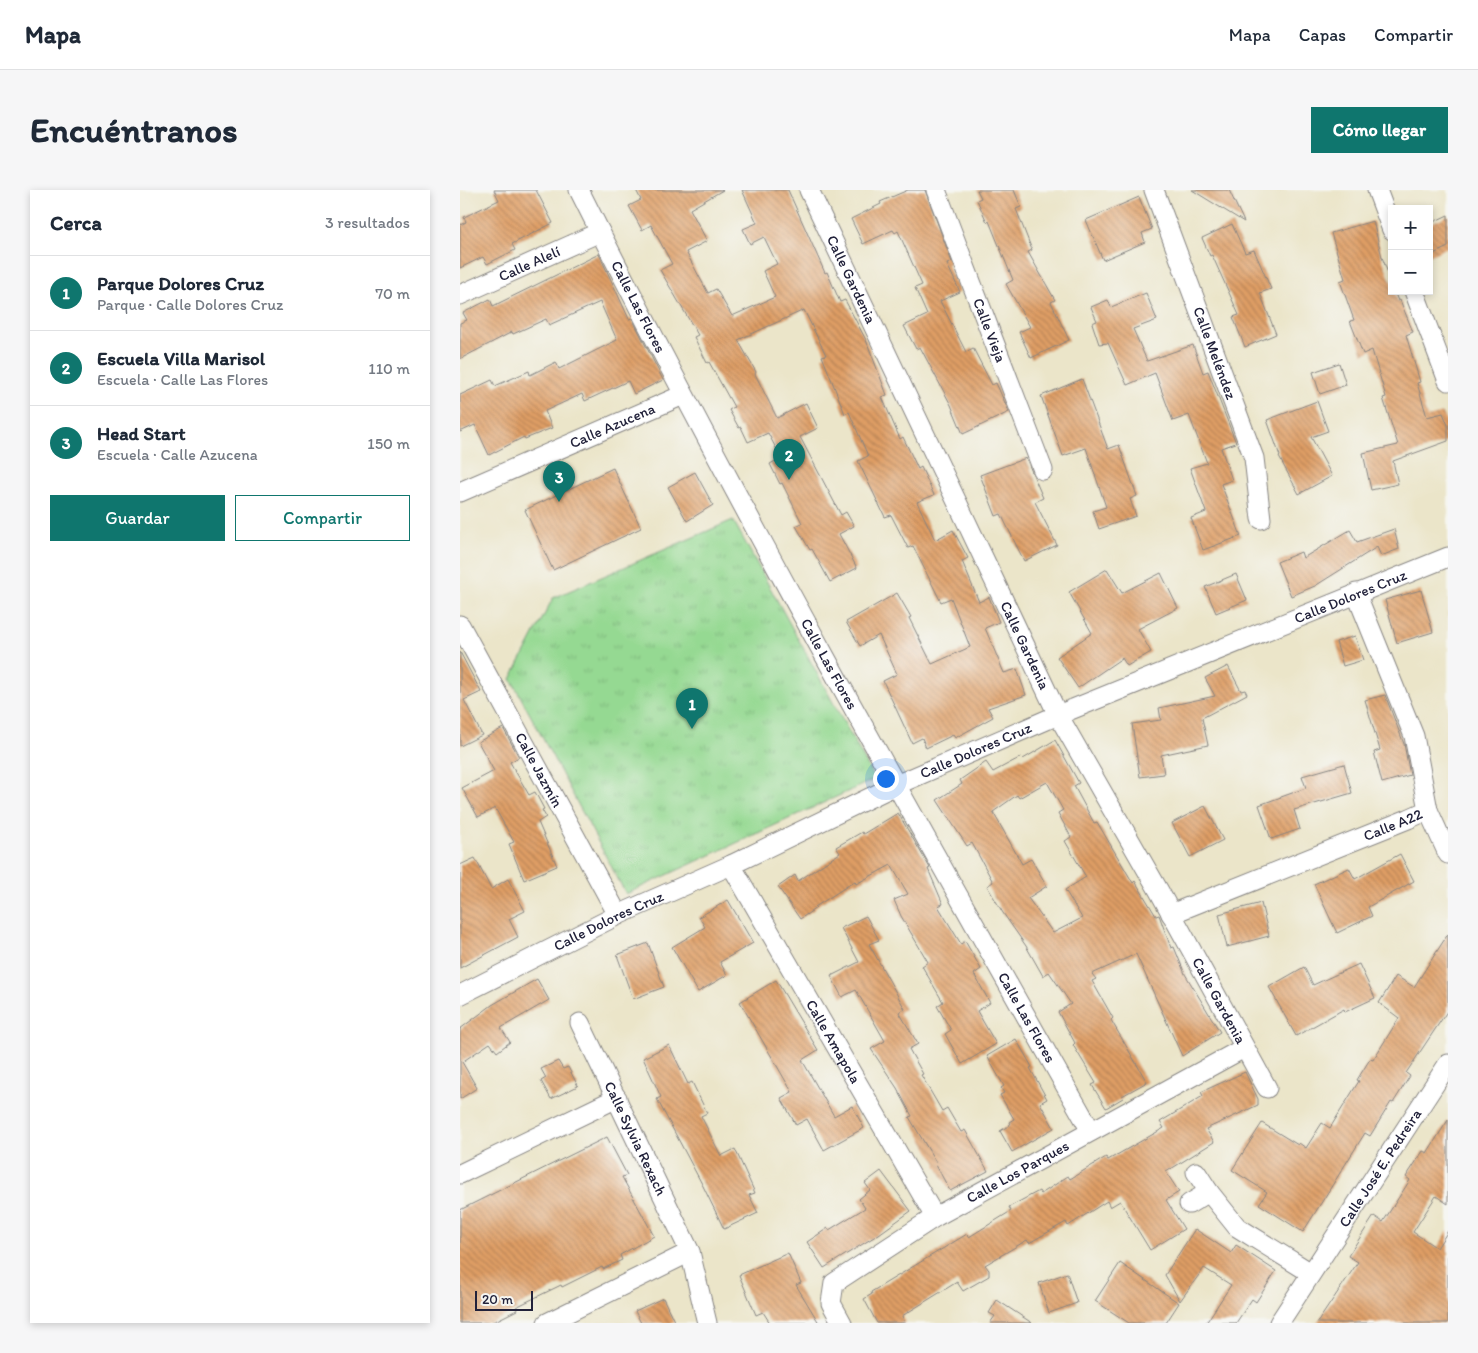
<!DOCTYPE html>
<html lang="es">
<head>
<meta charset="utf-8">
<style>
	:root { --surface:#fff; --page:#f6f6f7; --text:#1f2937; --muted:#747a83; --line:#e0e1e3; --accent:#0f766e }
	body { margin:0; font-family:Itim,sans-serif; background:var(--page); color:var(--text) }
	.controls { position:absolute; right:15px; top:15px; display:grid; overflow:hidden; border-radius:0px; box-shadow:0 2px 8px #0003 }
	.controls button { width:45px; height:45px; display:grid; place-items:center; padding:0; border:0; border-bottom:1px solid var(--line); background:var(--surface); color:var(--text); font:25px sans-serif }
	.scale { position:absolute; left:15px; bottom:12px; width:58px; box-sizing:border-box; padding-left:5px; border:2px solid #22223b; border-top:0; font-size:14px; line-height:18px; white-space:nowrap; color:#22223b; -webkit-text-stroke:4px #f6f6f2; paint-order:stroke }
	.you { position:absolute; left:425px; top:588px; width:18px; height:18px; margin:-12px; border:4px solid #fff; border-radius:50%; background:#1a73e8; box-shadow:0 0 0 8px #1a73e833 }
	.badge { display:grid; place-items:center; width:32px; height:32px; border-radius:50%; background:var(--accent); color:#fff; font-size:16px; font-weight:700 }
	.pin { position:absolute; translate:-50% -41px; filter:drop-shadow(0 1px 2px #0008) }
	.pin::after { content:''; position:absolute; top:26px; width:18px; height:15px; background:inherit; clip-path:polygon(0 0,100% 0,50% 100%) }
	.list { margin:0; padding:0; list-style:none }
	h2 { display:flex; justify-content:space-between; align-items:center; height:65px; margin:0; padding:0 20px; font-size:21px }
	h2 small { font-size:16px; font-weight:400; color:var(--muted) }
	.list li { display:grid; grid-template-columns:32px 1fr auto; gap:15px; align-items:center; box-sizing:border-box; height:75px; padding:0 20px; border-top:1px solid var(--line) }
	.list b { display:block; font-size:19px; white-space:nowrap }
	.list p { margin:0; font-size:16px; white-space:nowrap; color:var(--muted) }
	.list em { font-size:16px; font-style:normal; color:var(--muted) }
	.actions { display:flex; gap:10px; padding:15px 20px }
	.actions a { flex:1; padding:11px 0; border:1px solid var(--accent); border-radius:0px; text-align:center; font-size:18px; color:var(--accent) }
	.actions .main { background:var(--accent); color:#fff }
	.map { position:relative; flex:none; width:988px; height:1133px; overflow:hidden; border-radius:0px }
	header { display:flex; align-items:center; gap:30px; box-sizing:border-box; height:70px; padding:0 25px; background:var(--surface); border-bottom:1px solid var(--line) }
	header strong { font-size:24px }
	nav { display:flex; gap:28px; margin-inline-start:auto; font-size:18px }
	.intro { display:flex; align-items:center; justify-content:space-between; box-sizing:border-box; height:120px; padding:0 30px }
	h1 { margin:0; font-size:35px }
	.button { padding:12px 22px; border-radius:0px; background:var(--accent); color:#fff; font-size:18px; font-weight:700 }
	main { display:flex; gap:30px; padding:0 30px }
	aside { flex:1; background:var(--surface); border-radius:0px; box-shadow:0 2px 8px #0003 }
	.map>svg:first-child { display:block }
</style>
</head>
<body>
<header>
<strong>Mapa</strong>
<nav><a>Mapa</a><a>Capas</a><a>Compartir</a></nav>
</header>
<div class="intro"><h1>Encuéntranos</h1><a class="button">Cómo llegar</a></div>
<main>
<aside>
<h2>Cerca<small>3 resultados</small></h2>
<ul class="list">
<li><span class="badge">1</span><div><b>Parque Dolores Cruz</b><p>Parque · Calle Dolores Cruz</p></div><em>70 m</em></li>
<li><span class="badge">2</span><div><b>Escuela Villa Marisol</b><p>Escuela · Calle Las Flores</p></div><em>110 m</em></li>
<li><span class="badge">3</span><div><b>Head Start</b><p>Escuela · Calle Azucena</p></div><em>150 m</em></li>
</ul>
<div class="actions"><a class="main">Guardar</a><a>Compartir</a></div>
</aside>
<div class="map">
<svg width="988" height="1133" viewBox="0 0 988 1133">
	<defs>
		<pattern id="park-tufts" width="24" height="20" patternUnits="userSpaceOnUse" patternTransform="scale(1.25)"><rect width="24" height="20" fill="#95d992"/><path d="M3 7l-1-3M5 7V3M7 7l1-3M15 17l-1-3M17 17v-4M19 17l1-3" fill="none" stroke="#80ba7f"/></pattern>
		<pattern id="building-back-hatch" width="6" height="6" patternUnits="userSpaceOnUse" patternTransform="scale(1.25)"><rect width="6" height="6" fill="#df9e65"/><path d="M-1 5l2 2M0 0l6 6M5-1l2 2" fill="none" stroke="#b48054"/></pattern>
	</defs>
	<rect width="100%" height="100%" fill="#f6f6f2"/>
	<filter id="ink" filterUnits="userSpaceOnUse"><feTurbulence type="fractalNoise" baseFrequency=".02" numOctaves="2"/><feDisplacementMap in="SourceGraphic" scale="10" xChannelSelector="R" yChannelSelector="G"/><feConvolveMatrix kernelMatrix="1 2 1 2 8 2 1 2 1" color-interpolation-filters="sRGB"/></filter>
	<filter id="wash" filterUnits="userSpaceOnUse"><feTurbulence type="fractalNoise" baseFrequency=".0096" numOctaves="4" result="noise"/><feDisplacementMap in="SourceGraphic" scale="20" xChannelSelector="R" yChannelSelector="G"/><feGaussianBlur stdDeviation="1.12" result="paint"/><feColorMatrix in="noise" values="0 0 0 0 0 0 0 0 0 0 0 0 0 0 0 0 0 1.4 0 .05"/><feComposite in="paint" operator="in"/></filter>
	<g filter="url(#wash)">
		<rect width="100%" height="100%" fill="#ebe5c9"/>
		<path fill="url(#park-tufts)" stroke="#5c7e66" d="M273,330L415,589L166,704L51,489L93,408Z"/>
		<g id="blocks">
			<path fill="url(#building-back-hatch)" fill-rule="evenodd" d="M34,0H76L93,33L52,54L55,60L27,74L23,67L0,78V35L6,32L4,27L39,10Z
				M176,0H263L230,19L247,51L226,62L248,103L256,99L272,126L315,107L303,81L317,74L304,47L290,54L283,39L297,33L282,0H328L365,83L367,82L380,112L385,110L406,150L427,205L422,207L440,249L443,247L458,279L461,277L474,305L457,312L475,350L493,340L508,368L502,371L519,412L529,407L539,432L525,438L544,483L557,479L566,505L528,518L533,527L495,548L493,545L466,558L462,548L452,553L423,491L437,484L419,445L400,456L386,432L437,403L451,427L449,428L472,474L510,457L491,408L481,412L453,356L448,358L431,325L425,327L398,271L408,266L389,222L385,224L362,166L366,165L344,120L278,150L296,182L295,184L317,228L346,213L358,238L340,247L381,325L386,322L394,336L379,344L397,378L370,392L352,359L350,360L336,336L342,333L322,293L320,294L310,274L321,268L308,243L288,252L281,237L279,238L269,220L274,217L249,172L247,173L234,147L238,145L200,80L212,74L191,35L182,40L169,16L181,10Z
				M448,0H465L492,72L487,74L500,102L480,111L506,162L513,158L532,195L536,193L549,222L503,244L491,215L460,157L456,159L444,136L467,125L455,98L462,95L438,41L435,43L433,40L403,54L391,29L421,14L420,12Z
				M517,0H554L561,17L556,19L572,60L568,62L595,110L591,112L609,150L571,168L559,142L570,137L546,94L553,90L529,31L527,32L517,10L521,8Z
				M732,0H769L784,32Z
				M679,7L692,39L682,43L685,52L643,70L626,30Z
				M988,25V57L969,66V34Z
				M913,31L922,67L932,94V101H934L938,111L940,110L953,142L946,145L960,192L957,193L967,227L983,223L988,235V251L933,271L938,294L911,300L903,263L938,255L923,208L926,207L912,160L903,164L890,131L894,130L880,91L885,89L871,43Z
				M772,34L785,63L794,60L811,99L800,103L816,144L785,157L773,127L779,125L752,65L750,66L742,48Z
				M139,64L169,129L172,128L203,190L174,204L168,191L125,211L122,204L85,221L92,238L65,249L64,247L29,265L15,235L0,242V205L32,190L35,196L69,181L70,185L96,172L99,179L157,150L140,112L89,135L86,129L53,144L52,142L0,169V133L7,130L3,123L30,109L33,116Z
				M686,103L697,130L673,139L687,171L733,155L743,183L748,181L776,253L761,258L772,290L761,294L781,346L743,360L731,328L746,322L730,278L747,273L729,225L713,231L695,183L667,195L648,153L639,154L632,133L637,131L631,117L648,110L651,117Z
				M879,173L886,195L860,204L853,182Z
				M622,189L648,259L659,255L677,306L670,309L676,326L639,339L633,321L646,317L626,258L603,266L581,206Z
				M857,211L868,241L851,247L872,286L839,304L819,267L820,266L807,230Z
				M566,268L583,308L575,312L597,355L564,371L541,324L536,326L520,285Z
				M153,278L181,338L93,380L65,320Z
				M235,282L253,315L227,331L208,297Z
				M934,339L939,359L921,366L917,357L855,396L831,406L817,372L841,362L843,368L890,340L897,352Z
				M647,379L662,403L701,383L718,418L678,439L691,462L667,476L662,468L618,498L597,467L632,443L609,402Z
				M776,384L787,410L756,423L745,397Z
				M961,400L973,442L937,453L925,410Z
				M895,446L903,470L883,476L876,452Z
				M0,462L21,502L4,510L22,545L0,556Z
				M768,476L781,501L785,500L787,504L742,528L748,555L701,565L704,584L680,587L672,534L701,530L699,518L755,506L745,488Z
				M925,505L944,554L950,585L922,593L914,562L920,560L905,510Z
				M43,538L59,567L50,572L69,605L75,602L84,619L82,620L86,627L78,632L97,676L64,690L49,654L54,652L35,618L18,627L2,598L34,581L18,552Z
				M595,550L619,593L614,596L634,633L637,632L673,693L675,691L696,726L699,725L711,758L714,757L725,784L760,842L722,866L676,764L632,784L636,789L632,791L653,828L651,830L687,892L662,906L663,908L646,918L632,895L636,893L613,855L615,853L598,822L611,814L589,782L583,786L566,756L543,723L527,696L533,692L512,653L507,656L477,610L502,594L500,590L526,572L533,582L561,567L563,569ZM587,592L603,620L598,623L611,647L605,651L626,687L605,700L622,728L593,743L568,708L587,696L571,669L562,674L533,622L557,605L559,608Z
				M884,574L892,603L834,620L840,639L811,649L799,615L846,598L842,586Z
				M745,616L763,650L730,667L712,633Z
				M438,623L470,678L468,679L483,714L478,716L501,754L505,751L521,779L514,784L530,813L517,821L536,854L502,874L485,844L491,840L477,816L483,812L462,776L468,772L441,726L434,710L448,704L431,675L396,694L395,691L355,717L356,718L340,729L318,697L335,685L338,691L380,663L376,657L402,642L403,644Z
				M940,664L954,691L908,717L912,726L877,743L854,694L889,678L895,689Z
				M15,668L31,699L48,689L65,721L49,729L58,747L0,778V675Z
				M268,710L293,753L260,772L267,785L238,802L212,757L245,737L239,727Z
				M801,713L809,746L767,757L759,724Z
				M406,726L419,750L409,754L445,819L439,822L458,854L449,859L463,884L461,885L482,921L487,918L501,942L505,940L528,981L490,1001L476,975L477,974L449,927L452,926L437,898L411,859L425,851L396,800L382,807L371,786L399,772L381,738Z
				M988,744V820L946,883L950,886L933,913L931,912L910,946L905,943L843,1042L799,1014L807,1002L772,980L802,933L838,955L839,953L846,958L862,933L870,938L899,891L897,890L910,869L913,870L939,828L919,813L936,786L954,797Z
				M188,753L204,797L173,809L157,765Z
				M899,774L915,808L885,822L884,819L836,846L809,797L844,777L853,795Z
				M77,789L89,810L41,838L50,852L37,862L30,853L2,872L17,898L0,909V839L32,815Z
				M316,790L358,860L342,870L374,926L392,916L404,938L364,960L347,929L336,935L321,908L332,902L280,812Z
				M556,849L572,877L570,878L587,909L580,913L594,938L552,962L540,941L550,935L549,932L554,929L540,905L544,903L541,898L544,896L527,866Z
				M209,855L228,894L232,892L247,923L241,926L261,966L275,959L295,1003L289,1005L298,1023L264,1039L243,996L197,909L201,907L183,868Z
				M98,871L103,879L108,877L118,896L91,909L81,891L86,888L81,879Z
				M785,882L798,909V915L746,939L754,952L706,982L719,1002L706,1010L724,1039L690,1060L660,1011L650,1017L647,1011L608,1036L606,1032L569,1053L567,1050L525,1075L529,1080V1086L503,1101L497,1092L442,1126L445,1133H417L404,1109L412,1104L411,1102L507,1044L509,1047L551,1021L549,1017L579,1001L581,1004L608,986L610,989L646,967L648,970L704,938L700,932L743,906L741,902Z
				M988,930V1014L976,1006L953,1042L977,1058L988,1041V1133H857L898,1072L888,1066L914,1026L923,1032L950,990L946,987L963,961L967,963Z
				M147,947L167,985L162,987L194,1046L160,1065L162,1070L143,1079L142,1077L102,1097L101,1095L56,1117L57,1120L31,1133H0V1020Z
				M421,981L451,1021L419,1044L364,1078L347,1052L368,1038L369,1040L405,1018L399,1009L410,1000L405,993Z
				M735,1039L771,1063L776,1055L816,1081L796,1112L792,1109L776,1133H746L771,1095L744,1078L720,1111L705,1085Z
				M328,1063L341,1093L336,1095L359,1133H310L303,1122L296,1125L279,1085Z
				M660,1073L719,1113L706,1133H669L635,1111Z
				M607,1083L617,1113L589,1123L579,1093Z
				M203,1108L215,1133H181L175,1121Z
				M537,1110L572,1133H530L535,1126L529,1123Z"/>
		</g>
	</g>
	<g filter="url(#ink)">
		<use href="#blocks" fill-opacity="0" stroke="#868482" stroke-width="1"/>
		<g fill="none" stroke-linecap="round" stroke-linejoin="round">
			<defs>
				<g id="street">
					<path id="s1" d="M119,0C279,320 455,630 631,941"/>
					<path id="s2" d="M349,0L598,525L699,701L807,898"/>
					<path id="s3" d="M476,0L583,280"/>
					<path id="s4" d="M694,0L794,268L801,329"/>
					<path d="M917,0L932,40"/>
					<path d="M954,101L988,191"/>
					<path id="s5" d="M0,105L140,42"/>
					<path id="s6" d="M0,302L223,205"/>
					<path id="s7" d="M0,435L158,725"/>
					<path d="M968,620L988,664"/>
					<path id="s8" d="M271,675L475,1027"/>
					<path id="s9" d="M711,724L948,629L968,620L954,546L896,403"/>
					<path id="s10" d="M0,805L158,725L271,675L436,595L598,525L988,367"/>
					<path id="s11" d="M120,833L230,1062L247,1133"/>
					<path d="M736,982L749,1002L777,1037L851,1083"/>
					<path d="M0,984L157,908"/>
					<path d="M729,1014L749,1002"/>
					<path d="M87,1133L230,1062"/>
					<path id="s12" d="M382,1133L371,1113L374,1093L475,1027L784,858"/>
					<path id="s13" d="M819,1133L988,874"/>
				</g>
			</defs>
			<use href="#street" stroke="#868482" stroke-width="21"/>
			<use href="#street" stroke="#fff" stroke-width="19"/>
		</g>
	</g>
	<g text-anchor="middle" stroke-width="4" stroke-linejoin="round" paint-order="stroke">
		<g font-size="15" fill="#22223b" stroke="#f6f6f2">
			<text dy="5" stroke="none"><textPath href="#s5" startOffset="76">Calle Alelí</textPath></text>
			<text dy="5" stroke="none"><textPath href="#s2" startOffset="99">Calle Gardenia</textPath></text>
			<text dy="5" stroke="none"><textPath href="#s1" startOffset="131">Calle Las Flores</textPath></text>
			<text dy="5" stroke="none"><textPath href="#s3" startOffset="150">Calle Vieja</textPath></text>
			<text dy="5" stroke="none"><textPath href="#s4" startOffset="174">Calle Meléndez</textPath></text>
			<text dy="5" stroke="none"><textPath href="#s6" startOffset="166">Calle Azucena</textPath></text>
			<text dy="5" stroke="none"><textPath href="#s10" startOffset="976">Calle Dolores Cruz</textPath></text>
			<text dy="5" stroke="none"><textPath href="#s2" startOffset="504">Calle Gardenia</textPath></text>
			<text dy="5" stroke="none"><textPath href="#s1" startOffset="536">Calle Las Flores</textPath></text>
			<text dy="5" stroke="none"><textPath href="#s10" startOffset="571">Calle Dolores Cruz</textPath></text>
			<text dy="5" stroke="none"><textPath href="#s7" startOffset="165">Calle Jazmín</textPath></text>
			<text dy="5" stroke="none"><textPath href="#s9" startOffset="239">Calle A22</textPath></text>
			<text dy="5" stroke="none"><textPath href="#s10" startOffset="166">Calle Dolores Cruz</textPath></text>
			<text dy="5" stroke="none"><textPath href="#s2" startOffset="909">Calle Gardenia</textPath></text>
			<text dy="5" stroke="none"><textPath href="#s1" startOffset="941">Calle Las Flores</textPath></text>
			<text dy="5" stroke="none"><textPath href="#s8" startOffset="204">Calle Amapola</textPath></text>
			<text dy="5" stroke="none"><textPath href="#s11" startOffset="128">Calle Sylvia Rexach</textPath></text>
			<text dy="5" stroke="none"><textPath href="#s13" startOffset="185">Calle José E. Pedreira</textPath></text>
			<text dy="5" stroke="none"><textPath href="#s12" startOffset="258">Calle Los Parques</textPath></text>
		</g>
	</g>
</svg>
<div class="controls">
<button>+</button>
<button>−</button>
</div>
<div class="scale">20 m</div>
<div class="you"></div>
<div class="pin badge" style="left:232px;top:539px">1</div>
<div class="pin badge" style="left:329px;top:290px">2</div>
<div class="pin badge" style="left:99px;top:312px">3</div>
</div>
</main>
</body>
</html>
